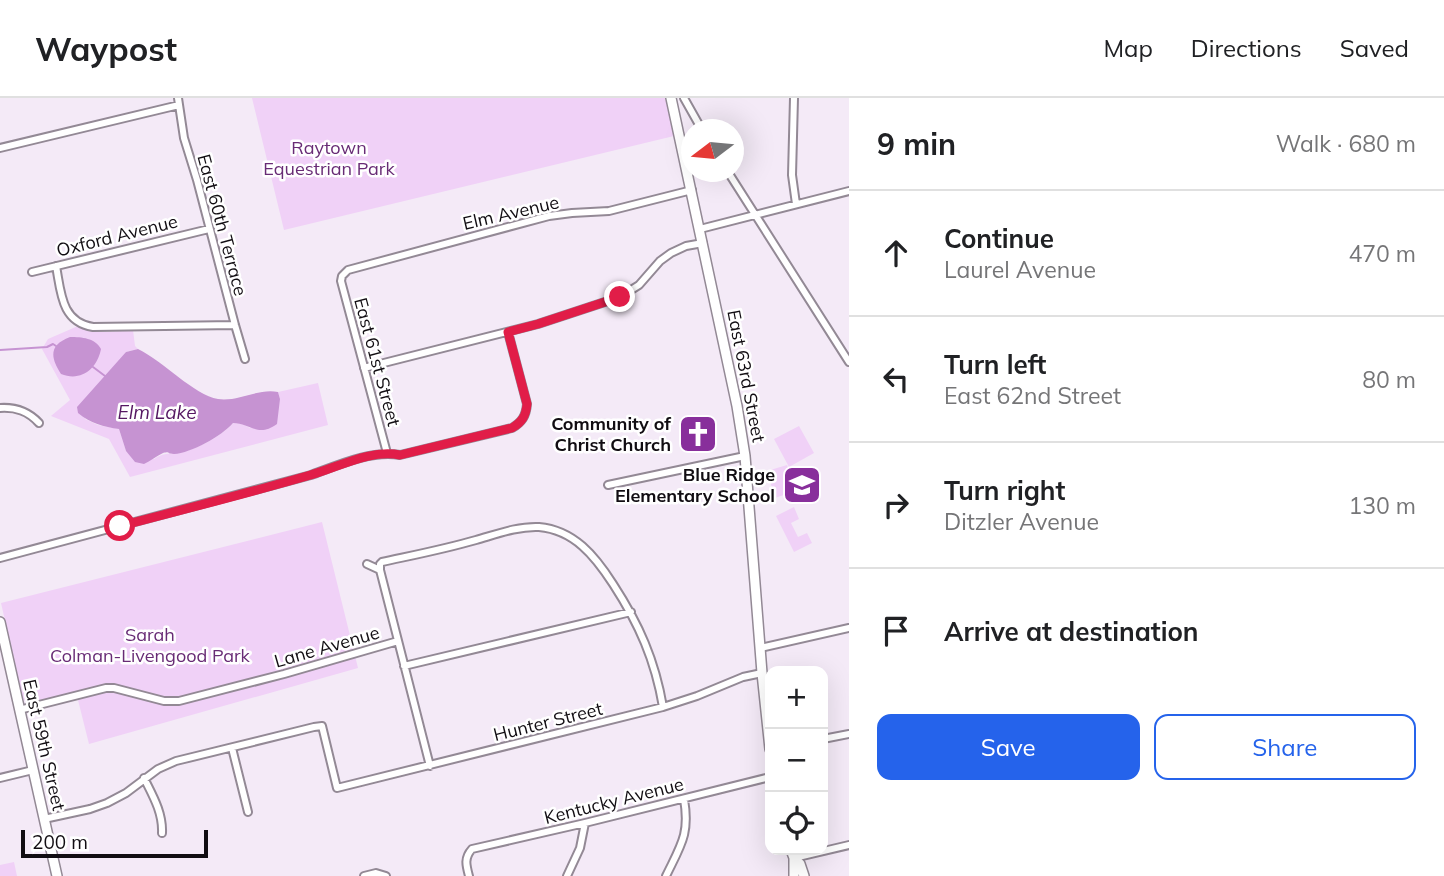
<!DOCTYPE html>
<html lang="en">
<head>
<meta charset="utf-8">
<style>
	:root { --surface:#fff; --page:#f6f6f6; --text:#202124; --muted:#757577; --line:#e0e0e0; --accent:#2563eb }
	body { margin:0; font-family:Mulish,sans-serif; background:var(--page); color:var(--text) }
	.controls { position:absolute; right:21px; bottom:21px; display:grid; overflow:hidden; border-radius:14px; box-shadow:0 7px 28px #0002 }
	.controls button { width:63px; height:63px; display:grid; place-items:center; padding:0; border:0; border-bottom:2px solid var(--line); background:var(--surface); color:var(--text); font:35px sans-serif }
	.compass { position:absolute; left:681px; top:21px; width:63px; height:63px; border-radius:50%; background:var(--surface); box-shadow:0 7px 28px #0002; rotate:254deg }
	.scale { position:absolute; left:21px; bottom:18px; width:187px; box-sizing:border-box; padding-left:7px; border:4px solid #110d12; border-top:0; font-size:19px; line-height:24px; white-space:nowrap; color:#110d12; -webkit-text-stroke:5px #fff; paint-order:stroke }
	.stop { position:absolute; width:21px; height:21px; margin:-16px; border:5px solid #e11d48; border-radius:50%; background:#fff }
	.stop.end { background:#e11d48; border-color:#fff; box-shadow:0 2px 7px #0008 }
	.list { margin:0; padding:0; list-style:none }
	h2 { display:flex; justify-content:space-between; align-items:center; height:91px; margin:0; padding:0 28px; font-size:30px }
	h2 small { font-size:23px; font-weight:400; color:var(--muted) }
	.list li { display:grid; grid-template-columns:46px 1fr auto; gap:21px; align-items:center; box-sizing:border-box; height:126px; padding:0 28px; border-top:2px solid var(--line) }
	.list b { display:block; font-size:26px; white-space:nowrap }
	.list p { margin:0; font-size:23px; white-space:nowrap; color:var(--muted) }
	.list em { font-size:23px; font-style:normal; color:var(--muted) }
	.actions { display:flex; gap:14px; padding:21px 28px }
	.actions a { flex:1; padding:16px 0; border:2px solid var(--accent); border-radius:14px; text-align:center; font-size:24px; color:var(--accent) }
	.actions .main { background:var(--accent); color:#fff }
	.icon { flex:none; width:38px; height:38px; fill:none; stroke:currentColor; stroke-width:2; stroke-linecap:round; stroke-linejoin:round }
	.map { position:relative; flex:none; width:849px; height:778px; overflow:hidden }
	header { display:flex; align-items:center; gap:42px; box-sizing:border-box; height:98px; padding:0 35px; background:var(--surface); border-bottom:2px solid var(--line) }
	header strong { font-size:33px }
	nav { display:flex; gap:38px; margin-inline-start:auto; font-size:24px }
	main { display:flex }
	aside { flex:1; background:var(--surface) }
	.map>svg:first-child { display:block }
</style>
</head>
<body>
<header>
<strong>Waypost</strong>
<nav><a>Map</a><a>Directions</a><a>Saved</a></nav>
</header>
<main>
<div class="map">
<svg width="849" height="778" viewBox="0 0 849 778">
	<rect width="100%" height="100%" fill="#f4eaf7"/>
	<path fill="#f0d1f7" d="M252,0H665L674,38L284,132Z
		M78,228C95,237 115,233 133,232L135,248L138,251L126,254L85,321L98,327L119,331L126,353L154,361C163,355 167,356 176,355C194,353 221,339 233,325H241L250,330L280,301L278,294L318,285L328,327L130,379L109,341L51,318L70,302L42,251L48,241Z
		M799,328L814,355L789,369L774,341Z
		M787,367L795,393L775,400L767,373Z
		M794,409L799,421L791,425L798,439L807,435L812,445L794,454L776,418Z
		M322,424L358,570L89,646L76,594L30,605L26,604L23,601L1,505Z
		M14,764L17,778H0V767Z"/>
	<path fill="#c693d2" d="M70,239C82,239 95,240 101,251C97,271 81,284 61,276C50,259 49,247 70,239Z
		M138,251C163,263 194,297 218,301C238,304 258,290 278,294L280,301L277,326C258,340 250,325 233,325C222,338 191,355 174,356C166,356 171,353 163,355C157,358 150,363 144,366L135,364L126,353L119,331C104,329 90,325 78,315L77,309L126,254Z"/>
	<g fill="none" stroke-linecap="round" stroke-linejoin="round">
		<path stroke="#c693d2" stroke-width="2" d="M0,252L47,249L53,246L56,248
			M93,269L105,278"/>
		<defs>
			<path id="street" d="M178,0L184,40L197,82L235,227L245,261
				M684,0L702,32
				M794,0L792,77L796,106
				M0,50L179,7
				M728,74L849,264
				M700,131L849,93
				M56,168C61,194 61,224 93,229L235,227
				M32,174L209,131
				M364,270L538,226L620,199L639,187L660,163L671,155L686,148L703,145
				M0,310C16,309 28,313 39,325
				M387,355L341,183L342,178L348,172L549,118L572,115L609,113L692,92
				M608,387L745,358
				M0,460L311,377C338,367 371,352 400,357L512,330C522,324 526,318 527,306L508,234
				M367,466L380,472L430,668
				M380,472V466L382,464C414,457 445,451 476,442C497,436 518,428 539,429C574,432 595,458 613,486C639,526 655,562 663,609
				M760,550L849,530
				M404,568L631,514
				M19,612L106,590H114L164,603H179L284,576L398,543
				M823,641L849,636
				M232,650L248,714
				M0,680L33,672
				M144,680C153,698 163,715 162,735
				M44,721L90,711L107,705L126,695L158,671L176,663L314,629L322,628L337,690L663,609L697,598L743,579L762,575
				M794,760L849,747
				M364,778L376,775L386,778
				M469,778C466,767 464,760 472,751L585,725L770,679
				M567,778L580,750L585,725
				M666,778C681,747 690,736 684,701"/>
			<path id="secondary" d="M671,0L737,308L745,358L762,575L770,651
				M0,524L57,778
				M791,752L794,760V778
				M794,760L800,766L804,778"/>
		</defs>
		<use href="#street" stroke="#938995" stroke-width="10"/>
		<use href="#secondary" stroke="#938995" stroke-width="12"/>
		<use href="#street" stroke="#fff" stroke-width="6"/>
		<use href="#secondary" stroke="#fff" stroke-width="9"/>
	</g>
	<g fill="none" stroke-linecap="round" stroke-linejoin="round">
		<path stroke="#e11d48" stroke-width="9" d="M120,428C182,412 245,396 307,378C338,370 368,351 400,357L512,330C522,324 526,318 527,306L508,234L538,226L620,199"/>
	</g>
	<defs>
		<symbol id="church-square" viewBox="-11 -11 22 22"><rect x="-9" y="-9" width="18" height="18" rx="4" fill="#882f9b" stroke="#fff"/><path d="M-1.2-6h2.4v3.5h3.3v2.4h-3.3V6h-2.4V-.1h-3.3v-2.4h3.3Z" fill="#fff"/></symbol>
		<symbol id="school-square" viewBox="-11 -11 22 22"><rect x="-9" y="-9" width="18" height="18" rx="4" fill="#882f9b" stroke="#fff"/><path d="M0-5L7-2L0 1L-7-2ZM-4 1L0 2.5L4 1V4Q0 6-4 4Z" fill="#fff"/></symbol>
	</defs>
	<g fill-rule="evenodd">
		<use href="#church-square" x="676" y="314" width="44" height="44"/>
		<use href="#school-square" x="780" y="365" width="44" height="44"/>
	</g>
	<g text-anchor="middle" stroke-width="5" stroke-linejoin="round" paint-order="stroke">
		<g font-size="18" fill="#682b75" stroke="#fff">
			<text x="329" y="56">Raytown<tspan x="329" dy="21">Equestrian Park</tspan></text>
			<text x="150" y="543">Sarah<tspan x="150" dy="21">Colman-Livengood Park</tspan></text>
		</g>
		<g font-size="18" fill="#110d12" stroke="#fff">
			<text transform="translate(511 115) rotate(-13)" y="6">Elm Avenue</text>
			<text transform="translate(222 127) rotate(75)" y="6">East 60th Terrace</text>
			<text transform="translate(117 138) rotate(-14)" y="6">Oxford Avenue</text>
			<text transform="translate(377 264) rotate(75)" y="6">East 61st Street</text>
			<text transform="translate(746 278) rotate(79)" y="6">East 63rd Street</text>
			<text transform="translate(327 549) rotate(-16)" y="6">Lane Avenue</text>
			<text transform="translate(548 624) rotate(-14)" y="6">Hunter Street</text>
			<text transform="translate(44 647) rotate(77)" y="6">East 59th Street</text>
			<text transform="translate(614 703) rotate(-14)" y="6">Kentucky Avenue</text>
		</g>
		<g font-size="18" font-weight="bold" fill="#110d12" stroke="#fff" text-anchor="end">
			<text x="671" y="332">Community of<tspan x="671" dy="21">Christ Church</tspan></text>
			<text x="775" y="383">Blue Ridge<tspan x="775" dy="21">Elementary School</tspan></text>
		</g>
		<g font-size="19" font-style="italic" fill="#551762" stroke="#fff">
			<text x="157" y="321">Elm Lake</text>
		</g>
	</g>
</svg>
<div class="controls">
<button>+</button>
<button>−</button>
<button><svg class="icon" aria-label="locate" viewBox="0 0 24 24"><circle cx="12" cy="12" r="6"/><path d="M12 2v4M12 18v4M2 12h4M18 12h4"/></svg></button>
</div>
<svg class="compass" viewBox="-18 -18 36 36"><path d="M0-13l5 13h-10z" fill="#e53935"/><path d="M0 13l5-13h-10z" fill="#757577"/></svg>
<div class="scale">200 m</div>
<div class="stop" style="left:120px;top:428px"></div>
<div class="stop end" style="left:620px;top:199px"></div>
</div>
<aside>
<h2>9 min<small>Walk · 680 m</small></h2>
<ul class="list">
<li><svg class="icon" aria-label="ahead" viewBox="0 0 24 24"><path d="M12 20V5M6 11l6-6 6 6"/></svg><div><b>Continue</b><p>Laurel Avenue</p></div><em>470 m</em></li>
<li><svg class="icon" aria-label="left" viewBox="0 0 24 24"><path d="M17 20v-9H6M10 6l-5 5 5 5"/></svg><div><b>Turn left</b><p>East 62nd Street</p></div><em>80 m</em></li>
<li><svg class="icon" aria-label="right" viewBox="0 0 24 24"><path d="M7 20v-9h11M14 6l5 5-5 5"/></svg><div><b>Turn right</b><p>Ditzler Avenue</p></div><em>130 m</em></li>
<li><svg class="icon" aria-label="arrive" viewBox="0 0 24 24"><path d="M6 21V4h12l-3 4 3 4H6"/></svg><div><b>Arrive at destination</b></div></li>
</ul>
<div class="actions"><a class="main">Save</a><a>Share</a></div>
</aside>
</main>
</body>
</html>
